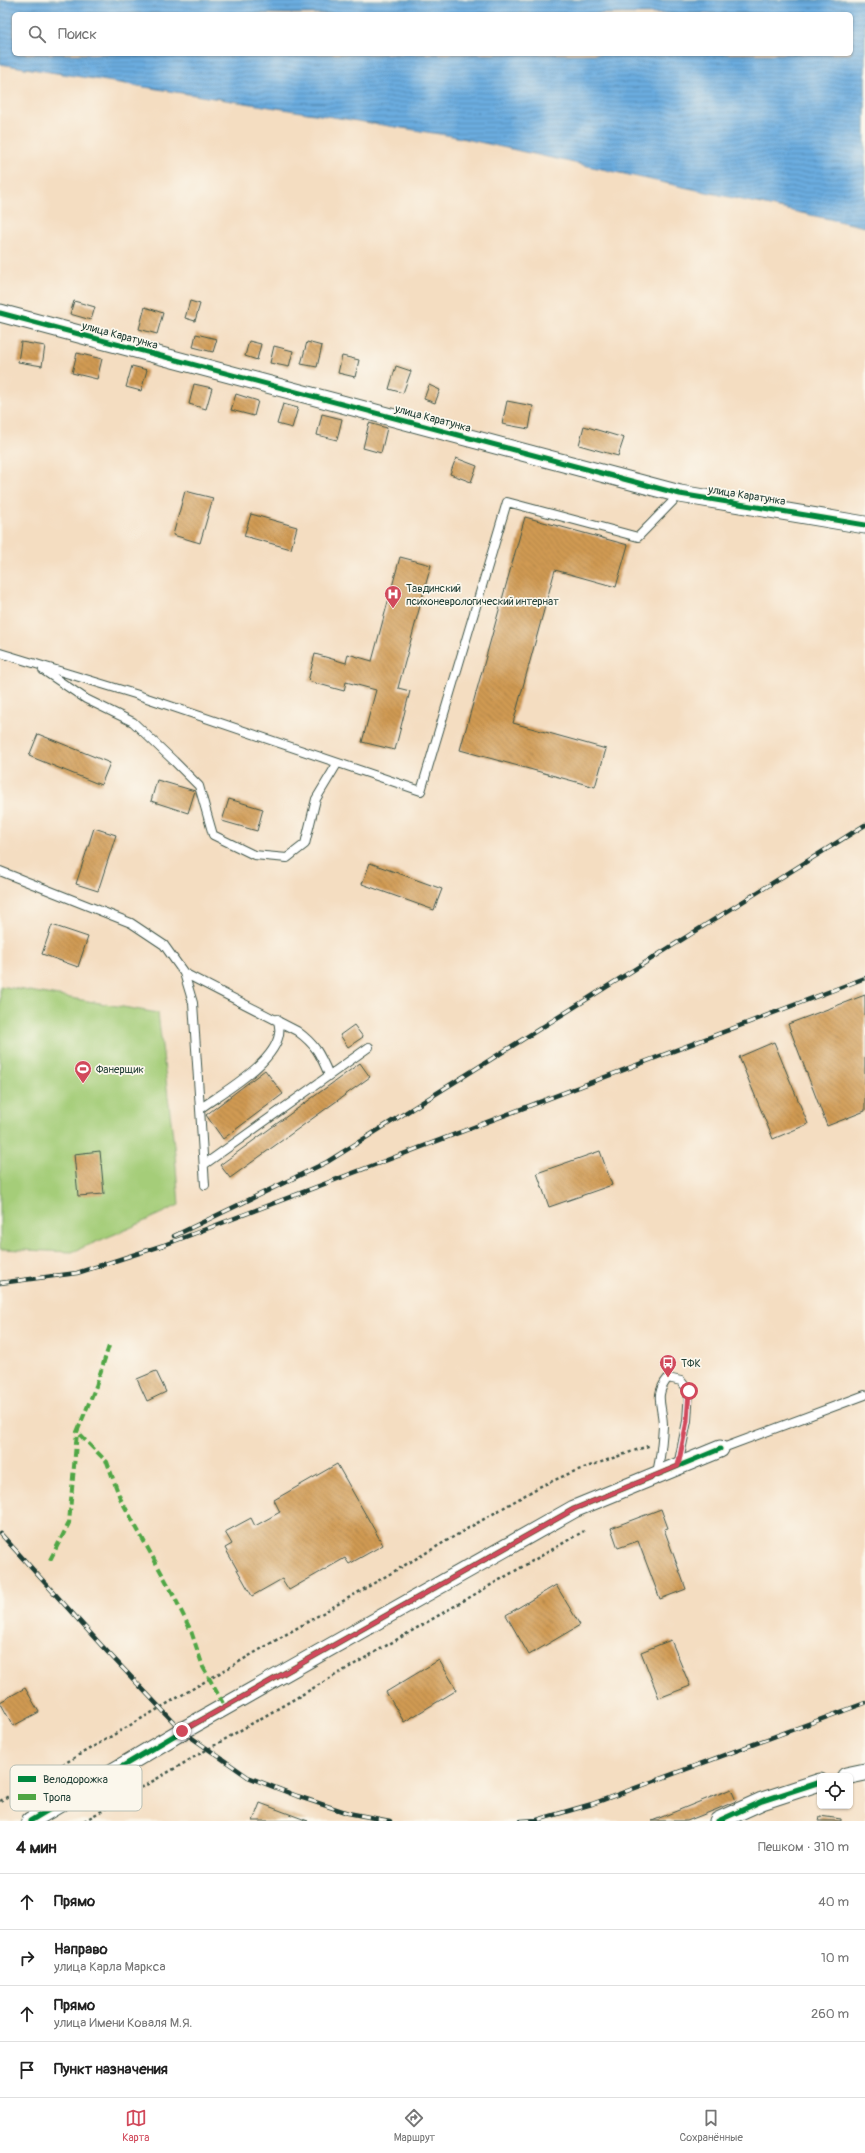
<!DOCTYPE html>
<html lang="ru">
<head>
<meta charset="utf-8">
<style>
	:root { --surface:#fff; --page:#f2f2f2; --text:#222; --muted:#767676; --line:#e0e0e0; --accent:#d1495b }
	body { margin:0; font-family:Pangolin,sans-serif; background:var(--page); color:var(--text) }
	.controls { position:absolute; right:12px; bottom:12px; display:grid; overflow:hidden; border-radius:6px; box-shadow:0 1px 3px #0004 }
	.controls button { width:36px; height:36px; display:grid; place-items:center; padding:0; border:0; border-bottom:1px solid var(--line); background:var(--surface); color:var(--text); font:20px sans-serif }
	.stop { position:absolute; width:12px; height:12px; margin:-9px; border:3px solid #d1495b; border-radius:50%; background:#fff }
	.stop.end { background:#d1495b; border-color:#fff; box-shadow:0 1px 4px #0008 }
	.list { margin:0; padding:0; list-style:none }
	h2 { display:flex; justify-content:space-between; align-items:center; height:52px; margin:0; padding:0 16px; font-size:17px }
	h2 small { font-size:13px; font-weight:400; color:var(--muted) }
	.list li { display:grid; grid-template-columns:26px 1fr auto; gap:12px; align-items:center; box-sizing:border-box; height:56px; padding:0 16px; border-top:1px solid var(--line) }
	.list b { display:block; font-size:15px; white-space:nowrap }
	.list p { margin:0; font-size:13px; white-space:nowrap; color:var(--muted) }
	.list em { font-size:13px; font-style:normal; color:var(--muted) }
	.icon { flex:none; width:22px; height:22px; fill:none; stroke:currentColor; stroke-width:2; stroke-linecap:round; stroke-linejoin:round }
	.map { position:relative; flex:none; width:865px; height:1821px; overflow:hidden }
	.search { position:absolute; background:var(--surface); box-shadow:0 1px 3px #0004; left:12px; right:12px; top:12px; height:44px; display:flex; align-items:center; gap:10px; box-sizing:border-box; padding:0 14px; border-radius:6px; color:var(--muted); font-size:15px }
	.sheet { height:276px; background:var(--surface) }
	nav { display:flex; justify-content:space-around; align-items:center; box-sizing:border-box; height:56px; border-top:1px solid var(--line); background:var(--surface); font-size:11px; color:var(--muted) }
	nav a { display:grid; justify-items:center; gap:2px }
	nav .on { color:var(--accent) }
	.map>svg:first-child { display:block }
</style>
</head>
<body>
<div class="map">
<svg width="865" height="1821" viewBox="0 0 865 1821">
	<defs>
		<pattern id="water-rules" width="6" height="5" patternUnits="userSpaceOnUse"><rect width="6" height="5" fill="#6bacdf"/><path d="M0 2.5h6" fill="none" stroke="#578db6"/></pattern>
		<pattern id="building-back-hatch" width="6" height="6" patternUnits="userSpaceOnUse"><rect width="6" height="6" fill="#d09a53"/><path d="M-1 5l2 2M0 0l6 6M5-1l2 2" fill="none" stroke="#a87f46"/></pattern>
	</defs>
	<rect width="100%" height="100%" fill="#fbf7ec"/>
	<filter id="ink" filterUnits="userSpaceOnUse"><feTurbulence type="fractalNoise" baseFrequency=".025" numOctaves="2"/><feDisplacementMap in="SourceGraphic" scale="8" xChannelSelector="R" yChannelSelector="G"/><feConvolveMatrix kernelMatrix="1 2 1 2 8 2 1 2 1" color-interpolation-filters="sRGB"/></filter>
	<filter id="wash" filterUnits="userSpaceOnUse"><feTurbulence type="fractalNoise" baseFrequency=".012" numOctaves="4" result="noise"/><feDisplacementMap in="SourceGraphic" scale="16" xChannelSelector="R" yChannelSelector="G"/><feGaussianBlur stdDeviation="0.9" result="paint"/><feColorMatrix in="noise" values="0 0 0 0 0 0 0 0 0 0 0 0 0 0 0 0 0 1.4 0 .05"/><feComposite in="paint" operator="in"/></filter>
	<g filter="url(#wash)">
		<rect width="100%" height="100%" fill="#f4ddc1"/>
		<path fill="#a5cd79" stroke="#628556" d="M0,986L158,1013L175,1154L179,1205L132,1227L72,1252L0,1249Z"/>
		<path fill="url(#water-rules)" stroke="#45748a" fill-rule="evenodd" d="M0,0H865V227L452,136L0,64ZM14,14H851V54H14Z"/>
		<g id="blocks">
			<path fill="url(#building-back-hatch)" d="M74,301L95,307L91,320L70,314Z
				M190,301L200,304L195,321L185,318Z
				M145,307L163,313L157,334L139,329Z
				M196,334L217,339L213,352L193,347Z
				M249,341L261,344L257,360L245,356Z
				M21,342L45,346L42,366L18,362Z
				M307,342L322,346L317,367L301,364Z
				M274,346L293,351L289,367L270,363Z
				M77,353L102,359L97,379L72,373Z
				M342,356L359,360L355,377L338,373Z
				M132,366L147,370L141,391L126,387Z
				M396,366L411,371L403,393L389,389Z
				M194,384L212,388L206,409L189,404Z
				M429,385L440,390L435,403L424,399Z
				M236,394L258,401L254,416L231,410Z
				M507,401L533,406L529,429L502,424Z
				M283,404L298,408L292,428L277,424Z
				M322,414L342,419L337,440L317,435Z
				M369,423L387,428L381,453L363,448Z
				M584,426L624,438L618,456L579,445Z
				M456,458L477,466L471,482L450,474Z
				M185,491L213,498L200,543L173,535Z
				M251,514L297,527L291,549L244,536Z
				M525,517L628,545L616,587L555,570L513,723L606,749L595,787L460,750Z
				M400,557L431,565L398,688L410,691L395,750L362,742L376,690L346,682L344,691L308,681L315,654L346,663L348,654L372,661Z
				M38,734L110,763L101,785L29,756Z
				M157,780L195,791L188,813L151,801Z
				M229,799L263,809L257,831L222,821Z
				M94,828L116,835L98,891L76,884Z
				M370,863L442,889L434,910L362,884Z
				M52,925L88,937L78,967L42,954Z
				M865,995V1111L827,1126L788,1024Z
				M354,1025L363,1037L348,1047L340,1035Z
				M774,1042L808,1124L773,1139L739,1057Z
				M360,1063L370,1077L230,1178L220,1165Z
				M265,1070L283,1094L223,1139L206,1115Z
				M100,1151L104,1194L78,1196L74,1154Z
				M600,1151L612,1185L549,1207L537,1173Z
				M156,1371L166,1392L147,1401L137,1379Z
				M337,1464L383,1545L349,1564L345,1558L289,1590L282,1579L252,1596L225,1548L232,1544L225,1532L251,1518L255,1526L280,1512L274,1500Z
				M661,1509L668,1528L664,1529L686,1589L660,1599L638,1541L618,1548L611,1528Z
				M556,1585L580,1625L529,1655L506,1615Z
				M671,1640L690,1686L659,1698L641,1652Z
				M439,1660L457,1690L404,1722L386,1692Z
				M25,1688L39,1712L13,1726L0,1702Z
				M731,1789L736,1801L715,1810L687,1821H652Z
				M260,1803L308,1821H253Z
				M820,1816L841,1819V1821H819Z"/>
		</g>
	</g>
	<g filter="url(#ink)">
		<use href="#blocks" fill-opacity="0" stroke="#3f5549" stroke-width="1"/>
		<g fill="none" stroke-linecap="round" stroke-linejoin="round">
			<defs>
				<path id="lane" d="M0,653L135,694L421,791L507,502L638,537L680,494
					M43,670L86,699L133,722L174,761L199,786L213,835L254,855L287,858L305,844L316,799L337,764
					M0,871L131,923L164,945L184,973L193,1003L205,1185
					M184,973L297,1031C316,1045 320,1054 329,1075
					M201,1108C224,1091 293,1054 277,1019
					M205,1164L369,1047
					M720,1449L865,1395
					M656,1475C661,1460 662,1442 663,1426C663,1406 653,1396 668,1378L681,1381L689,1391L687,1421L678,1466"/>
				<path id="street" d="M0,313L680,494L865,525
					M846,1776L865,1772
					M30,1821L182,1731L574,1509L720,1449
					M718,1821L762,1801L820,1782"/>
			</defs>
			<use href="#lane" stroke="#3f5549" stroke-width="10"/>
			<use href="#street" stroke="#3f5549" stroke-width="19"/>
			<path stroke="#3f5549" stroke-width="2.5" stroke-dasharray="3 3" stroke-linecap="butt" d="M0,1801L539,1487L575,1471L651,1445
				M84,1821L584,1531"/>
			<use href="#lane" stroke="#fff" stroke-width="8"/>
			<use href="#street" stroke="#fff" stroke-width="17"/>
			<defs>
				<path id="rail" d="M174,1236L327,1162L865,825
					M0,1283L77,1273L164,1245L865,978
					M0,1533L101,1645L182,1731L248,1777L297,1796L348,1813L390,1821
					M521,1821L537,1820L592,1804L865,1703"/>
			</defs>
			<use href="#rail" stroke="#1f3d34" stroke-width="4.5"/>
			<use href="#rail" stroke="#fbf7ec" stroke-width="3" stroke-dasharray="9" stroke-linecap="butt"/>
			<path stroke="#4fa644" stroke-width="4" stroke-dasharray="8 4" stroke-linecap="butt" d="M109,1346L96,1386L77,1432L107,1462L120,1498L172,1592L191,1631L203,1667L225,1707
				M50,1560L69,1523L77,1432"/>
			<defs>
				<path id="cycleway" d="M0,313L680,494L865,525
					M30,1821L182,1731L574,1509L720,1449
					M718,1821L762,1801L820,1782"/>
			</defs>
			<use href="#cycleway" stroke="#fbf7ec" stroke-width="8"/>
			<use href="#cycleway" stroke="#00873e" stroke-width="5"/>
		</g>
	</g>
	<g fill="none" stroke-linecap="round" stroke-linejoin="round" filter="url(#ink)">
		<path stroke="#d1495b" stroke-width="5" d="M182,1731L574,1509L678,1466L687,1421L689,1391"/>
	</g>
	<defs>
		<symbol id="hospital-pin" viewBox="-11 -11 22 30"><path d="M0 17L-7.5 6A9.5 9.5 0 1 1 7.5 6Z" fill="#d1495b" stroke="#fbf7ec"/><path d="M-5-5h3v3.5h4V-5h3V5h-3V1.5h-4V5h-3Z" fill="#fff"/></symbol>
		<symbol id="stadium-pin" viewBox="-11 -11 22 30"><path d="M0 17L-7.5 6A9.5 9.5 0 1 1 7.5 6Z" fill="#d1495b" stroke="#fbf7ec"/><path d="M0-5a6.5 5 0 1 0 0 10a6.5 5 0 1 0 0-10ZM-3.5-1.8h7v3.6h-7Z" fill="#fff"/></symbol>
		<symbol id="bus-pin" viewBox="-11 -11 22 30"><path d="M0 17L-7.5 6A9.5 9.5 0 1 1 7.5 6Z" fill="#d1495b" stroke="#fbf7ec"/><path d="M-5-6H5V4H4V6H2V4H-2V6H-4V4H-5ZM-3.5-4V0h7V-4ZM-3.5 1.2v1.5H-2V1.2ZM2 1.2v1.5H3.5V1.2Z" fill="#fff"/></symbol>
	</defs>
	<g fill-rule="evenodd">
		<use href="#hospital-pin" x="383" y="584" width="20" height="27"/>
		<use href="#stadium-pin" x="73" y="1059" width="20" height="27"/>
		<use href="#bus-pin" x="658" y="1353" width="20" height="27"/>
	</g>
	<g text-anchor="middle" stroke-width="3.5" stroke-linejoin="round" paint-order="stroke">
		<g font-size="11" fill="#1f3d34" stroke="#fbf7ec">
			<text transform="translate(120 335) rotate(15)" y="4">улица Каратунка</text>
			<text transform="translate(433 418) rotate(15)" y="4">улица Каратунка</text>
			<text transform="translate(747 495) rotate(9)" y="4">улица Каратунка</text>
		</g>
		<g font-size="11" fill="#1f3d34" stroke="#fbf7ec" text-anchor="start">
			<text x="406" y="592">Тавдинский<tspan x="406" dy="13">психоневрологический интернат</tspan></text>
			<text x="96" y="1073">Фанерщик</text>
			<text x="681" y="1367">ТФК</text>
		</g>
	</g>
	<rect x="10" y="1765" width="132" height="46" rx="6" fill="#fbf7ec" stroke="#b9bfb5" stroke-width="1"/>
	<rect x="18" y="1776" width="18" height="6" fill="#00873e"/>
	<rect x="18" y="1794" width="18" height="6" fill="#4fa644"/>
	<g font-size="11" fill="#1f3d34">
		<text x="43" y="1783">Велодорожка</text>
		<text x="43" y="1801">Тропа</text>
	</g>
</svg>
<div class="controls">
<button><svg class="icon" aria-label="locate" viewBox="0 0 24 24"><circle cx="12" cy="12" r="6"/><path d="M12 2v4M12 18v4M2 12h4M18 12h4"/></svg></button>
</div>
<div class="stop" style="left:689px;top:1391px"></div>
<div class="stop end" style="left:182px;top:1731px"></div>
<div class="search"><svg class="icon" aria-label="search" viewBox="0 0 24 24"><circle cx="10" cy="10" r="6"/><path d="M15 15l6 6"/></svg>Поиск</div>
</div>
<section class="sheet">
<h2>4 мин<small>Пешком · 310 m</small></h2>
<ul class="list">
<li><svg class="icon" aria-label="ahead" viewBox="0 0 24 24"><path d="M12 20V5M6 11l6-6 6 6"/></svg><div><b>Прямо</b></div><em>40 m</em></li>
<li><svg class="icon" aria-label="right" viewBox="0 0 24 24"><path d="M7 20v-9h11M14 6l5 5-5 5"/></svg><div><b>Направо</b><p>улица Карла Маркса</p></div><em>10 m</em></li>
<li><svg class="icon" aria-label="ahead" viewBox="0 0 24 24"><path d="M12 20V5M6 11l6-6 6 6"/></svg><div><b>Прямо</b><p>улица Имени Коваля М.Я.</p></div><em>260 m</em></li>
<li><svg class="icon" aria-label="arrive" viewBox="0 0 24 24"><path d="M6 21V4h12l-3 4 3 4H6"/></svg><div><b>Пункт назначения</b></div></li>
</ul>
</section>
<nav>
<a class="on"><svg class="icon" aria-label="map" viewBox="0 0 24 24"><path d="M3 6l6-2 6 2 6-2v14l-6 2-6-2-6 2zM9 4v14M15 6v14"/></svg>Карта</a>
<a><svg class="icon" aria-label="directions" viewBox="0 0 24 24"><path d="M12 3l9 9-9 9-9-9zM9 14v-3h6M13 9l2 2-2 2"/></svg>Маршрут</a>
<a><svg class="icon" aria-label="saved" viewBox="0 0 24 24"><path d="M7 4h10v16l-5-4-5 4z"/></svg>Сохранённые</a>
</nav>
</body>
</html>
